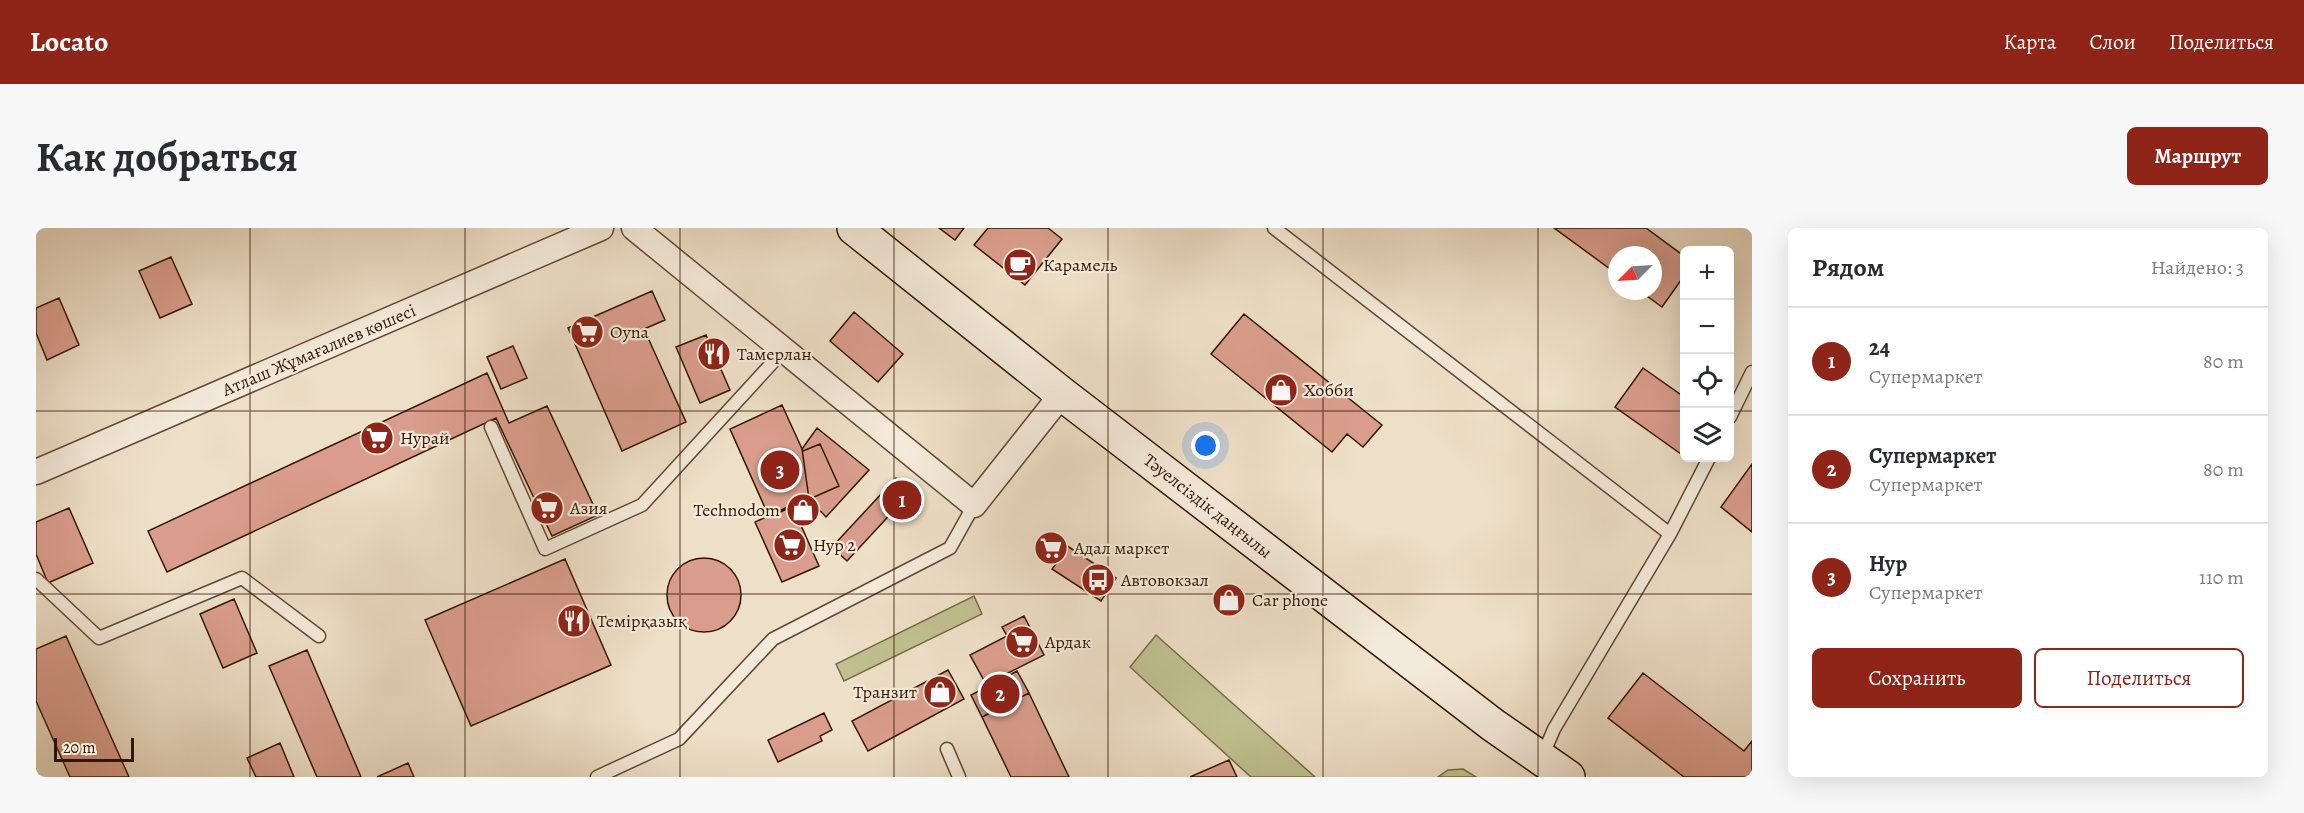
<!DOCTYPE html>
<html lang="ru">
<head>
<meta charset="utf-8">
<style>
	:root { --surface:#fff; --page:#f7f7f7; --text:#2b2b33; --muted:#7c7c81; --line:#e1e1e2; --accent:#8f2418 }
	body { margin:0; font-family:Alegreya,serif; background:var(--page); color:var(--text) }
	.controls { position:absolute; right:18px; top:18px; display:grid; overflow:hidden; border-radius:9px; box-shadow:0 6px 24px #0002 }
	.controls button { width:54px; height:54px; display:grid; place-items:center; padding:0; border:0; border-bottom:2px solid var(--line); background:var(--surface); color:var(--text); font:30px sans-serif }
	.compass { position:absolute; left:1572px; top:18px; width:54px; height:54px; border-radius:50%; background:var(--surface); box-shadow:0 6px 24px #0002; rotate:246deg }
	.scale { position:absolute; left:18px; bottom:15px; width:80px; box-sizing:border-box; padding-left:6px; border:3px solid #331601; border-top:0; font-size:16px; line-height:21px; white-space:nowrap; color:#331601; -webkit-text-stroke:4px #f4eadb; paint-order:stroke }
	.you { position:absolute; left:1170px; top:218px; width:21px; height:21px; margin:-15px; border:4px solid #fff; border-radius:50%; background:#1a73e8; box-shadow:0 0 0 9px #1a73e833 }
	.badge { display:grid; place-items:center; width:39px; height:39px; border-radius:50%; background:var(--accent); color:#fff; font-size:20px; font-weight:700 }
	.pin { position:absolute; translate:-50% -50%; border:3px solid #fff; box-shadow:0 2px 6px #0006 }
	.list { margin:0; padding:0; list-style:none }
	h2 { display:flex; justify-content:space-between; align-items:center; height:78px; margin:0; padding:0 24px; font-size:26px }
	h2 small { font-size:20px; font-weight:400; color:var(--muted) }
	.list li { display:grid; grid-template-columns:39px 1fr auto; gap:18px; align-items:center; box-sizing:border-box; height:108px; padding:0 24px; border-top:2px solid var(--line) }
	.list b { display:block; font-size:22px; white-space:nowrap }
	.list p { margin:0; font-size:20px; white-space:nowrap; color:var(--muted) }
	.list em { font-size:20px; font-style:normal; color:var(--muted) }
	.actions { display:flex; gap:12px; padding:18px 24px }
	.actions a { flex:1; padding:14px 0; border:2px solid var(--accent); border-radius:9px; text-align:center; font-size:21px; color:var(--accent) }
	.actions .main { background:var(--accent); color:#fff }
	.icon { flex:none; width:33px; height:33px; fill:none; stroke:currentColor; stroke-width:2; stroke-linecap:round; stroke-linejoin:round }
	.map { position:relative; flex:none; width:1716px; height:549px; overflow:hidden; border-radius:9px }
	header { display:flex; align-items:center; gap:36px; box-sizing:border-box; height:84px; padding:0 30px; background:var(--accent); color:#fff }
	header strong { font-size:28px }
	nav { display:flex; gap:33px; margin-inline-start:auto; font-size:21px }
	.intro { display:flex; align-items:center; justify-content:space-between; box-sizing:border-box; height:144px; padding:0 36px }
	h1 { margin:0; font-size:42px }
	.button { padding:15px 27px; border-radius:9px; background:var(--accent); color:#fff; font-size:21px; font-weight:700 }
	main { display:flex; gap:36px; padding:0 36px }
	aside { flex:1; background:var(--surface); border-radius:9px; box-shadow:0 6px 24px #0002 }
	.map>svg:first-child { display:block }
</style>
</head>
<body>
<header>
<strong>Locato</strong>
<nav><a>Карта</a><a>Слои</a><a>Поделиться</a></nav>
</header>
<div class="intro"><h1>Как добраться</h1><a class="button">Маршрут</a></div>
<main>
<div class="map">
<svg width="1716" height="549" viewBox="0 0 1716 549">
	<rect width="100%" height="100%" fill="#eedfc8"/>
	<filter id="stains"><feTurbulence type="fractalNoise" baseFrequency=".00333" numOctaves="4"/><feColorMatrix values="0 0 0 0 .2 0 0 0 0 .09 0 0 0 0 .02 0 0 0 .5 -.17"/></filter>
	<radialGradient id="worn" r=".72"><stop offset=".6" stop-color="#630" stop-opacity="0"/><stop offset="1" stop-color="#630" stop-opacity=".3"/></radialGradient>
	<path fill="#c0c090" stroke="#7a6b48" stroke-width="1.5" d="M938,368L946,386L808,453L800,436Z
		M1120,407L1279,549H1215L1094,439Z
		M1427,541L1440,549H1402L1412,542Z"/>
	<path fill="#da9d8d" stroke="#331601" stroke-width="1.5" d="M903,0H928L919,12Z
		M952,0H1012L1026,11L989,57L938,17Z
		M1518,0H1610L1648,28V48L1626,79L1604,63H1617V27H1581V46Z
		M135,29L156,76L124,90L103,43Z
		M616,63L629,92L608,101L650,194L586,223L532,100Z
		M23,70L43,117L11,132L0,105V80Z
		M818,84L867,126L842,154L794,113Z
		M1208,86L1346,197L1327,219L1311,206L1296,224L1175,126Z
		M670,107L694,162L664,175L640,119Z
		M477,118L491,150L465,161L451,129Z
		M1607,140L1648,169V221L1645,226L1579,179Z
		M451,145L473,195L511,178L562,287L516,308L460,190L131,344L112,303Z
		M746,177L767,223L784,216L803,258L733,289L694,201Z
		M781,200L833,242L790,289L773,271L766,221Z
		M1716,236V304L1685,279Z
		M860,250L875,264L811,333L796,319Z
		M756,277L783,338L746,354L719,294Z
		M33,280L57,335L12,355L0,326V294Z
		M1013,306L1080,350L1065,373L1016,341L1020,336L1001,324Z
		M631 367a37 37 0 1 1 74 0a37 37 0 1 1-74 0Z
		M529,331L575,437L435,498L389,392Z
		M198,371L221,425L187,440L164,386Z
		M988,388L1008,427L950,456L934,427L971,408L966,399Z
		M30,408L93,549H34L0,473V421Z
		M271,422L325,549H281L233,438Z
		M912,442L928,471L832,523L816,493Z
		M981,443L993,465L946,489L935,467Z
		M1607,445L1708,523L1716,513V549H1648L1572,490Z
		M993,465L1033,549H975L946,489Z
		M788,485L796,502L784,508L786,513L742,534L732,512Z
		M244,515L258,549H220L211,530Z
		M1193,532L1201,549H1154Z
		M372,535L378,549H341Z"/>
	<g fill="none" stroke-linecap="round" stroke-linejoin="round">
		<defs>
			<path id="lane" d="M1238,0L1634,306
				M1694,189L1716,144
				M455,199L509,321L606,277L748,122
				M0,351L63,410L206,350L283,408
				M911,521L923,549
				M1506,529L1518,501L1634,306L1673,230
				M561,549L643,511L737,411L914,320L938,277"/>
			<path id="street" d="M598,0L938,277L1026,166
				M0,244L565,0"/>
			<path id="secondary" d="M818,0L1026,166L1457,497L1532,549"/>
		</defs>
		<use href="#lane" stroke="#624833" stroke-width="15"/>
		<use href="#street" stroke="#624833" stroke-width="27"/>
		<use href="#secondary" stroke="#331601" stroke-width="36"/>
		<use href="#lane" stroke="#f4eadb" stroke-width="12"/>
		<use href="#street" stroke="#f4eadb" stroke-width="24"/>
		<use href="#secondary" stroke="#f4eadb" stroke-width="33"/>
	</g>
	<path fill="none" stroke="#331601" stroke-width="1.5" stroke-opacity="0.55" d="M214,0V549M429,0V549M644,0V549M858,0V549M1072,0V549M1287,0V549M1502,0V549M0,183H1648M1694,183H1716M0,366H1716"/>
	<defs>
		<symbol id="cafe-disc" viewBox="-11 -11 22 22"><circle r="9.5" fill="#8f2418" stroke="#f4eadb"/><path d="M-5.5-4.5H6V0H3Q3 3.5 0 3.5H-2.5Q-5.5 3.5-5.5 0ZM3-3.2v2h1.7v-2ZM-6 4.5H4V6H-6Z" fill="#fff"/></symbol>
		<symbol id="supermarket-disc" viewBox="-11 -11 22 22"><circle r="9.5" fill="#8f2418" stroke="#f4eadb"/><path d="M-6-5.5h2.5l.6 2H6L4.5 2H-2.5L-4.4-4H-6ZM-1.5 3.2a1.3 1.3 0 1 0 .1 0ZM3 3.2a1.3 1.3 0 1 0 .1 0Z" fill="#fff"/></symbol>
		<symbol id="restaurant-disc" viewBox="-11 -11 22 22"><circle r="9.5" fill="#8f2418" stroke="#f4eadb"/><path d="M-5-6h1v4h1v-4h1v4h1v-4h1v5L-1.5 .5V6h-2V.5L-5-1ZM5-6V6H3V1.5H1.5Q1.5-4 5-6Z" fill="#fff"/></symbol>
		<symbol id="shop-disc" viewBox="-11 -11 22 22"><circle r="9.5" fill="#8f2418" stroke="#f4eadb"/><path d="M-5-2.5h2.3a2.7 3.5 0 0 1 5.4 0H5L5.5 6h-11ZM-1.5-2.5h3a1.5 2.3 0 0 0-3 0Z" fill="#fff"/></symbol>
		<symbol id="bus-disc" viewBox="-11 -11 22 22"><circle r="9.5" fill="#8f2418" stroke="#f4eadb"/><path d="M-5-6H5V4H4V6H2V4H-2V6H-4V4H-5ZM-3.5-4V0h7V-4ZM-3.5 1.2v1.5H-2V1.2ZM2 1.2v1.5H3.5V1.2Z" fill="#fff"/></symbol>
	</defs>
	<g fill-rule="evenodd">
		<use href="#cafe-disc" x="965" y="18" width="38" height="38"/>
		<use href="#supermarket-disc" x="532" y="85" width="38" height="38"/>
		<use href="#restaurant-disc" x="659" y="107" width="38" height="38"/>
		<use href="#shop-disc" x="1226" y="143" width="38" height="38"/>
		<use href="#supermarket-disc" x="322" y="191" width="38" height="38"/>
		<use href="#supermarket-disc" x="492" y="261" width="38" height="38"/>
		<use href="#shop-disc" x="748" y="263" width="38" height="38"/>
		<use href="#supermarket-disc" x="735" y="298" width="38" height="38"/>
		<use href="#supermarket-disc" x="996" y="301" width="38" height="38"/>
		<use href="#bus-disc" x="1043" y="333" width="38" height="38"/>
		<use href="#shop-disc" x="1174" y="353" width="38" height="38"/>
		<use href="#restaurant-disc" x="519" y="374" width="38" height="38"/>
		<use href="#supermarket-disc" x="967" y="395" width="38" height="38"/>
		<use href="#shop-disc" x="885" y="445" width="38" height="38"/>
	</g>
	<g text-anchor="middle" stroke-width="4.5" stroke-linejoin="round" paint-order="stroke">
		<g font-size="18" fill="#331601" stroke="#f4eadb" text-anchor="start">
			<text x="1007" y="43">Карамель</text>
			<text x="574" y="110">Oyna</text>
			<text x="701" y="132">Тамерлан</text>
			<text x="1268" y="168">Хобби</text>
			<text x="364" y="216">Нурай</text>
			<text x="534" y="286">Азия</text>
			<text x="744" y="288" text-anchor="end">Technodom</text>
			<text x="777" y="323">Нур 2</text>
			<text x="1038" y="326">Адал маркет</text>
			<text x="1085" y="358">Автовокзал</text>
			<text x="1216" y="378">Car phone</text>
			<text x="561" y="399">Темірқазық</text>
			<text x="1009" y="420">Ардак</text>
			<text x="881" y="470" text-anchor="end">Транзит</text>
		</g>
		<g font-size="18" fill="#331601" stroke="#f4eadb">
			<text transform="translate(283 122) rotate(-23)" y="6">Атлаш Жұмағалиев көшесі</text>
			<text transform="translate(1172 278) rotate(38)" y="6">Тәуелсіздік даңғылы</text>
		</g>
	</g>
	<rect width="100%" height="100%" filter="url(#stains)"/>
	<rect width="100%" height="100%" fill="url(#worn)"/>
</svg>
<div class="controls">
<button>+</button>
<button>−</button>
<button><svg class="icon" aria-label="locate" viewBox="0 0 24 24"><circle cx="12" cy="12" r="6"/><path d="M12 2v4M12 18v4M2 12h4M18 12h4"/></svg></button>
<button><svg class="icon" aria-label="layers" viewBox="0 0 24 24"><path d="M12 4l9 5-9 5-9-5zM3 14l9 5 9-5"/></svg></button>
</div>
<svg class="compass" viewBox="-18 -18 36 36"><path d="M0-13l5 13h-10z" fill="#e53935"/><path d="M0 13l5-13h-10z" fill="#7c7c81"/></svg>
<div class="scale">20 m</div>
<div class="you"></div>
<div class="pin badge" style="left:866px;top:272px">1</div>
<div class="pin badge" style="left:964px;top:466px">2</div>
<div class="pin badge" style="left:744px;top:242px">3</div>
</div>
<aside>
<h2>Рядом<small>Найдено: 3</small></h2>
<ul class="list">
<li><span class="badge">1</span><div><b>24</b><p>Супермаркет</p></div><em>80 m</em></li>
<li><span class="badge">2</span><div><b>Супермаркет</b><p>Супермаркет</p></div><em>80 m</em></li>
<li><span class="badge">3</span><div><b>Нур</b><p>Супермаркет</p></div><em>110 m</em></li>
</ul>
<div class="actions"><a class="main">Сохранить</a><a>Поделиться</a></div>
</aside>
</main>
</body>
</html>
